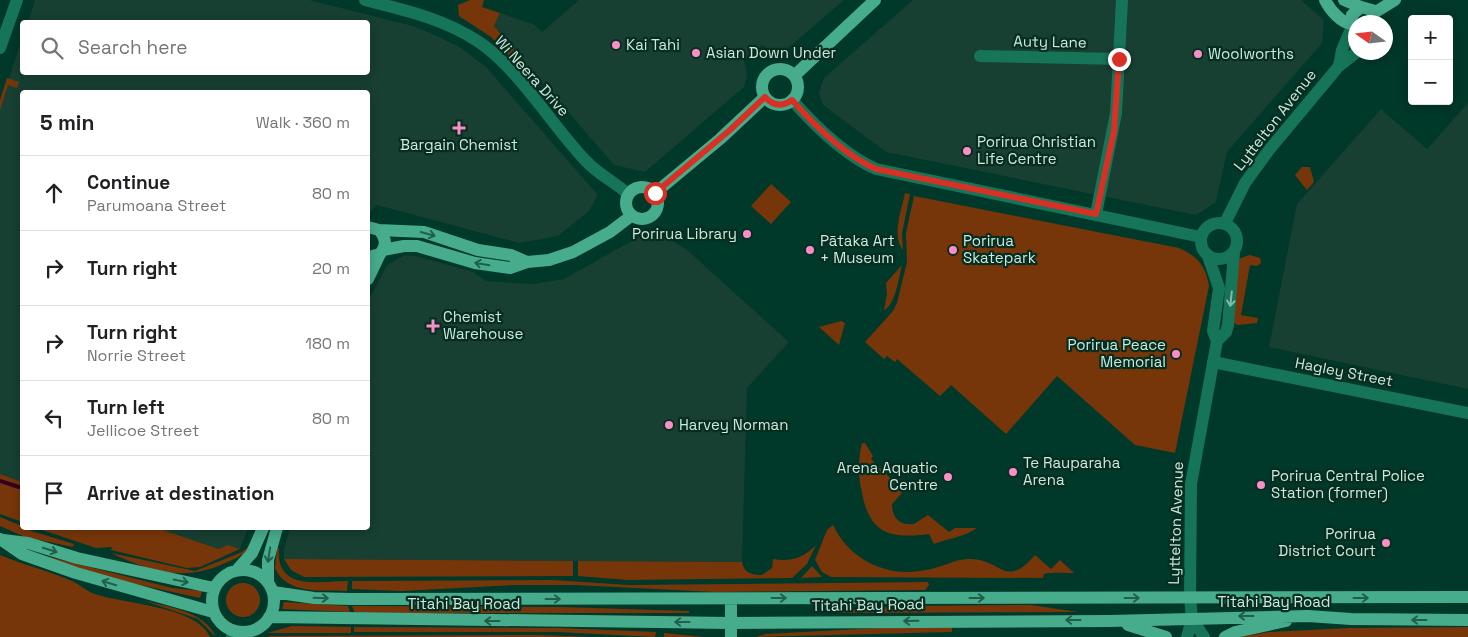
<!DOCTYPE html>
<html lang="en">
<head>
<meta charset="utf-8">
<style>
	:root { --surface:#fff; --page:#f2f2f2; --text:#202124; --muted:#757577; --line:#e0e0e0 }
	body { margin:0; font-family:"Space Grotesk",sans-serif; background:var(--page); color:var(--text) }
	.controls { position:absolute; right:15px; top:15px; display:grid; overflow:hidden; border-radius:5px; box-shadow:0 2px 12px #0003 }
	.controls button { width:45px; height:45px; display:grid; place-items:center; padding:0; border:0; border-bottom:1px solid var(--line); background:var(--surface); color:var(--text); font:25px sans-serif }
	.compass { position:absolute; left:1348px; top:15px; width:45px; height:45px; border-radius:50%; background:var(--surface); box-shadow:0 2px 12px #0003; rotate:284deg }
	.stop { position:absolute; width:15px; height:15px; margin:-11px; border:4px solid #d93025; border-radius:50%; background:#fff }
	.stop.end { background:#d93025; border-color:#fff; box-shadow:0 1px 5px #0008 }
	.list { margin:0; padding:0; list-style:none }
	h2 { display:flex; justify-content:space-between; align-items:center; height:65px; margin:0; padding:0 20px; font-size:21px }
	h2 small { font-size:16px; font-weight:400; color:var(--muted) }
	.list li { display:grid; grid-template-columns:32px 1fr auto; gap:15px; align-items:center; box-sizing:border-box; height:75px; padding:0 20px; border-top:1px solid var(--line) }
	.list b { display:block; font-size:19px; white-space:nowrap }
	.list p { margin:0; font-size:16px; white-space:nowrap; color:var(--muted) }
	.list em { font-size:16px; font-style:normal; color:var(--muted) }
	.icon { flex:none; width:28px; height:28px; fill:none; stroke:currentColor; stroke-width:2; stroke-linecap:round; stroke-linejoin:round }
	.map { position:relative; flex:none; width:1468px; height:637px; overflow:hidden }
	.search { position:absolute; background:var(--surface); box-shadow:0 2px 12px #0003; left:20px; top:20px; width:350px; height:55px; display:flex; align-items:center; gap:12px; box-sizing:border-box; padding:0 18px; border-radius:5px; color:var(--muted); font-size:19px }
	.panel { position:absolute; background:var(--surface); box-shadow:0 2px 12px #0003; left:20px; top:90px; width:350px; height:440px; border-radius:5px }
	.map>svg:first-child { display:block }
</style>
</head>
<body>
<div class="map">
<svg width="1468" height="637" viewBox="0 0 1468 637">
	<rect width="100%" height="100%" fill="#003829"/>
	<path fill="#173f32" d="M35,0H309L413,26L435,35L461,48L486,67L598,195L589,211L558,236L519,243L377,205L368,214V92H22V482L0,474V107L22,38V72H368V22H28Z
		M579,0H844L787,49L771,51L762,45L744,60L747,75L744,87L645,172L614,165L494,26L500,13L535,25L542,32Z
		M913,0H1301L1324,20L1322,43L1227,152L1216,202L1196,215L886,152L823,105L819,93L824,78Z
		M1468,103V389L1269,347L1297,204L1381,109L1427,149Z
		M646,233L665,236L687,250L789,342L747,388L742,562L284,559V548L290,528H368V301L387,265L405,255L416,256L473,272L486,281L533,284L564,279Z
		M157,528H248L240,549L228,545L219,549Z"/>
	<path fill="#77360a" d="M470,0H484L482,7L500,13L494,26L536,75L530,78L491,37L459,16L458,5Z
		M7,78L19,82L17,88L8,85L0,110V100Z
		M1302,167H1310L1314,182L1307,190L1295,175Z
		M771,184L791,202L771,224L751,206Z
		M905,193L910,194L902,233L903,250C891,236 902,209 905,193Z
		M914,196L1179,248C1197,256 1206,266 1209,286L1175,453L1135,445L1057,376L1006,434L951,385L940,396L897,359L895,362L887,356L884,359L865,342L893,311L897,303L907,262L906,233Z
		M1250,255L1260,258L1261,263L1257,266L1250,265L1241,315L1258,318L1257,323L1237,325L1234,323L1237,263L1241,258Z
		M902,265C899,277 895,306 884,310L887,294L886,283Z
		M841,321L845,323L839,345L819,327Z
		M862,443H865L873,456L871,459L895,483L893,486L902,493L892,504C892,518 900,526 914,524L928,515L949,532L955,528H977C964,537 949,538 934,544L929,534C890,539 870,534 862,493C858,476 858,460 862,443Z
		M0,474L22,482V522L0,514Z
		M0,517L22,526V528L74,544L73,547L25,537L0,526Z
		M833,525C850,561 888,578 926,570C940,568 953,560 967,559C1002,557 1004,591 1035,555L1051,569L1060,560L1074,573C1068,573 1048,572 1044,574L1043,578L831,577L822,572L815,560L827,530Z
		M36,528H157L219,549L228,545L240,549L200,567L187,568L111,550L112,547L96,548Z
		M251,544C245,555 235,559 223,564C183,582 149,571 111,553L195,571L242,552Z
		M816,545L807,564L792,578L628,580L578,576V561L742,562C744,573 752,575 762,575L772,568L773,559C792,562 803,558 816,545Z
		M277,547L279,548C275,592 321,581 348,581L347,591C323,590 286,595 275,568Z
		M34,553L172,588L202,591L200,598L109,578Z
		M0,555C24,565 49,571 72,581C79,584 85,590 92,593C121,604 198,606 210,637H0Z
		M284,559L573,561V576L304,577L291,570Z
		M812,566L822,577L801,578Z
		M553,580L628,585L928,582L929,585L925,590L715,592L575,585H513L402,591L352,589V581Z
		M226 600a17 17 0 1 1 34 0a17 17 0 1 1-34 0Z
		M142,600C166,607 204,610 216,637L198,619Z
		M284,602L348,606L350,612L282,609Z
		M1031,605L1078,612L833,613V611L907,606Z
		M352,606L561,607L689,611V613H355Z
		M292,626L351,627V633H267Z
		M354,627L560,628L656,632L655,637L557,632H354Z
		M896,627H952V632L756,637L766,634Z
		M1468,627V637H1240L1269,632L1349,628Z
		M664,633L704,637H664Z
		M539,635L592,637H267L271,636Z"/>
	<g fill="none" stroke-linecap="round" stroke-linejoin="round">
		<path stroke="#33001f" stroke-width="4" d="M0,481L19,487"/>
		<path stroke="#167459" stroke-width="12" d="M365,0C405,10 445,19 479,42C518,68 553,127 586,161C599,175 615,182 628,194
			M0,48L17,0
			M980,56L1119,59
			M1339,66L1342,50L1353,24
			M792,100C815,126 844,155 876,169L1201,237
			M1096,214L1116,113L1122,0
			M1201 241a18 18 0 1 1 36 0a18 18 0 1 1-36 0Z
			M1225,223L1245,183L1269,150L1339,66L1357,52
			M1217,341L1226,332L1228,325L1234,253
			M1213,362L1468,413
			M1192,619L1204,637
			M232,637L234,631
			M1187,637L1192,619L1190,597L1191,484L1217,341L1213,331L1219,288L1208,256"/>
		<path stroke="#47ac8b" stroke-width="12" d="M1325,0C1330,10 1341,23 1352,24
			M1344,0L1361,7
			M1374,13L1395,0
			M1356,28L1352,21V15L1361,7L1372,10L1375,22
			M762 87a18 18 0 1 1 36 0a18 18 0 1 1-36 0Z
			M794,76L875,0
			M626 203a16 16 0 1 1 32 0a16 16 0 1 1-32 0Z
			M655,193L720,139L765,97
			M368,227L379,230C386,238 387,246 380,254L368,257
			M379,230L424,232L478,250L511,255L527,262
			M383,250L404,246H417L475,263L510,268L527,262L549,260L573,252L610,232L631,216
			M368,279L380,254
			M0,539L22,554L76,573L213,612
			M3,540L28,543L77,558L214,588
			M212 601a31 31 0 1 1 62 0a31 31 0 1 1-62 0Z
			M237,570L252,553L263,528
			M268,583V560L277,528
			M273,592L314,598L350,599L1468,597
			M731,599V637
			M269,617L731,623L1109,621L1308,616L1351,619L1468,620
			M1128,625L1166,637
			M1225,637L1235,632L1286,621"/>
	</g>
	<defs><path id="oneway-shaft" d="M-6 0H5M1.5-3L5.5 0L1.5 3" fill="none" stroke-width="1.6" stroke-linecap="round" stroke-linejoin="round" transform="scale(1.25)"/></defs>
	<g stroke="#215f4b">
		<use href="#oneway-shaft" transform="translate(428 234) rotate(16)"/>
		<use href="#oneway-shaft" transform="translate(482 264) rotate(-170)"/>
		<use href="#oneway-shaft" transform="translate(50 550) rotate(17)"/>
		<use href="#oneway-shaft" transform="translate(269 555) rotate(99)"/>
		<use href="#oneway-shaft" transform="translate(181 581) rotate(11)"/>
		<use href="#oneway-shaft" transform="translate(109 583) rotate(-163)"/>
		<use href="#oneway-shaft" transform="translate(321 598) rotate(2)"/>
		<use href="#oneway-shaft" transform="translate(779 598)"/>
		<use href="#oneway-shaft" transform="translate(977 598)"/>
		<use href="#oneway-shaft" transform="translate(1132 598)"/>
		<use href="#oneway-shaft" transform="translate(1361 598)"/>
		<use href="#oneway-shaft" transform="translate(553 599)"/>
		<use href="#oneway-shaft" transform="translate(1246 616) rotate(180)"/>
		<use href="#oneway-shaft" transform="translate(1073 620) rotate(-180)"/>
		<use href="#oneway-shaft" transform="translate(1419 620) rotate(-180)"/>
		<use href="#oneway-shaft" transform="translate(492 621) rotate(-180)"/>
		<use href="#oneway-shaft" transform="translate(911 621) rotate(179)"/>
		<use href="#oneway-shaft" transform="translate(682 622) rotate(-180)"/>
	</g>
	<use stroke="#82bba8" href="#oneway-shaft" transform="translate(1231 299) rotate(96)"/>
	<g fill="none" stroke-linecap="round" stroke-linejoin="round">
		<path stroke="#d93025" stroke-width="6" d="M655,193L730,130L765,97C773,106 782,107 792,100C815,126 844,155 876,169L1096,214L1114,131L1119,59"/>
	</g>
	<g fill="#fa8fc7" stroke="#072c20" stroke-width="2">
		<circle cx="616" cy="45" r="5"/>
		<circle cx="696" cy="53" r="5"/>
		<circle cx="1198" cy="54" r="5"/>
		<path d="M456.5 120.5h5v5h5v5h-5v5h-5v-5h-5v-5h5z"/>
		<circle cx="967" cy="151" r="5"/>
		<circle cx="747" cy="234" r="5"/>
		<circle cx="810" cy="250" r="5"/>
		<circle cx="953" cy="250" r="5"/>
		<path d="M430.5 318.5h5v5h5v5h-5v5h-5v-5h-5v-5h5z"/>
		<circle cx="1176" cy="354" r="5"/>
		<circle cx="669" cy="425" r="5"/>
		<circle cx="1013" cy="472" r="5"/>
		<circle cx="948" cy="477" r="5"/>
		<circle cx="1261" cy="485" r="5"/>
		<circle cx="1386" cy="543" r="5"/>
	</g>
	<g text-anchor="middle" stroke-width="4.5" stroke-linejoin="round" paint-order="stroke">
		<g font-size="15" fill="#caeadd" stroke="#072c20">
			<text transform="translate(1050 42) rotate(1)" y="5">Auty Lane</text>
			<text transform="translate(532 76) rotate(48)" y="5">Wi Neera Drive</text>
			<text transform="translate(1275 120) rotate(-52)" y="5">Lyttelton Avenue</text>
			<text transform="translate(1344 372) rotate(11)" y="5">Hagley Street</text>
			<text transform="translate(1176 523) rotate(-88)" y="5">Lyttelton Avenue</text>
			<text x="1274" y="607">Titahi Bay Road</text>
			<text x="464" y="609">Titahi Bay Road</text>
			<text transform="translate(868 605) rotate(-1)" y="5">Titahi Bay Road</text>
		</g>
		<g font-size="15" fill="#caeadd" stroke="#072c20" text-anchor="start">
			<text x="626" y="50">Kai Tahi</text>
			<text x="706" y="58">Asian Down Under</text>
			<text x="1208" y="59">Woolworths</text>
			<text x="977" y="147">Porirua Christian<tspan x="977" dy="17">Life Centre</tspan></text>
			<text x="459" y="150" text-anchor="middle">Bargain Chemist</text>
			<text x="737" y="239" text-anchor="end">Porirua Library</text>
			<text x="820" y="246">Pātaka Art<tspan x="820" dy="17">+ Museum</tspan></text>
			<text x="963" y="246">Porirua<tspan x="963" dy="17">Skatepark</tspan></text>
			<text x="443" y="322">Chemist<tspan x="443" dy="17">Warehouse</tspan></text>
			<text x="1166" y="350" text-anchor="end">Porirua Peace<tspan x="1166" dy="17">Memorial</tspan></text>
			<text x="679" y="430">Harvey Norman</text>
			<text x="1023" y="468">Te Rauparaha<tspan x="1023" dy="17">Arena</tspan></text>
			<text x="938" y="473" text-anchor="end">Arena Aquatic<tspan x="938" dy="17">Centre</tspan></text>
			<text x="1271" y="481">Porirua Central Police<tspan x="1271" dy="17">Station (former)</tspan></text>
			<text x="1376" y="539" text-anchor="end">Porirua<tspan x="1376" dy="17">District Court</tspan></text>
		</g>
	</g>
</svg>
<div class="controls">
<button>+</button>
<button>−</button>
</div>
<svg class="compass" viewBox="-18 -18 36 36"><path d="M0-13l5 13h-10z" fill="#e53935"/><path d="M0 13l5-13h-10z" fill="#757577"/></svg>
<div class="stop" style="left:655px;top:193px"></div>
<div class="stop end" style="left:1119px;top:59px"></div>
<div class="search"><svg class="icon" aria-label="search" viewBox="0 0 24 24"><circle cx="10" cy="10" r="6"/><path d="M15 15l6 6"/></svg>Search here</div>
<section class="panel">
<h2>5 min<small>Walk · 360 m</small></h2>
<ul class="list">
<li><svg class="icon" aria-label="ahead" viewBox="0 0 24 24"><path d="M12 20V5M6 11l6-6 6 6"/></svg><div><b>Continue</b><p>Parumoana Street</p></div><em>80 m</em></li>
<li><svg class="icon" aria-label="right" viewBox="0 0 24 24"><path d="M7 20v-9h11M14 6l5 5-5 5"/></svg><div><b>Turn right</b></div><em>20 m</em></li>
<li><svg class="icon" aria-label="right" viewBox="0 0 24 24"><path d="M7 20v-9h11M14 6l5 5-5 5"/></svg><div><b>Turn right</b><p>Norrie Street</p></div><em>180 m</em></li>
<li><svg class="icon" aria-label="left" viewBox="0 0 24 24"><path d="M17 20v-9H6M10 6l-5 5 5 5"/></svg><div><b>Turn left</b><p>Jellicoe Street</p></div><em>80 m</em></li>
<li><svg class="icon" aria-label="arrive" viewBox="0 0 24 24"><path d="M6 21V4h12l-3 4 3 4H6"/></svg><div><b>Arrive at destination</b></div></li>
</ul>
</section>
</div>
</body>
</html>
